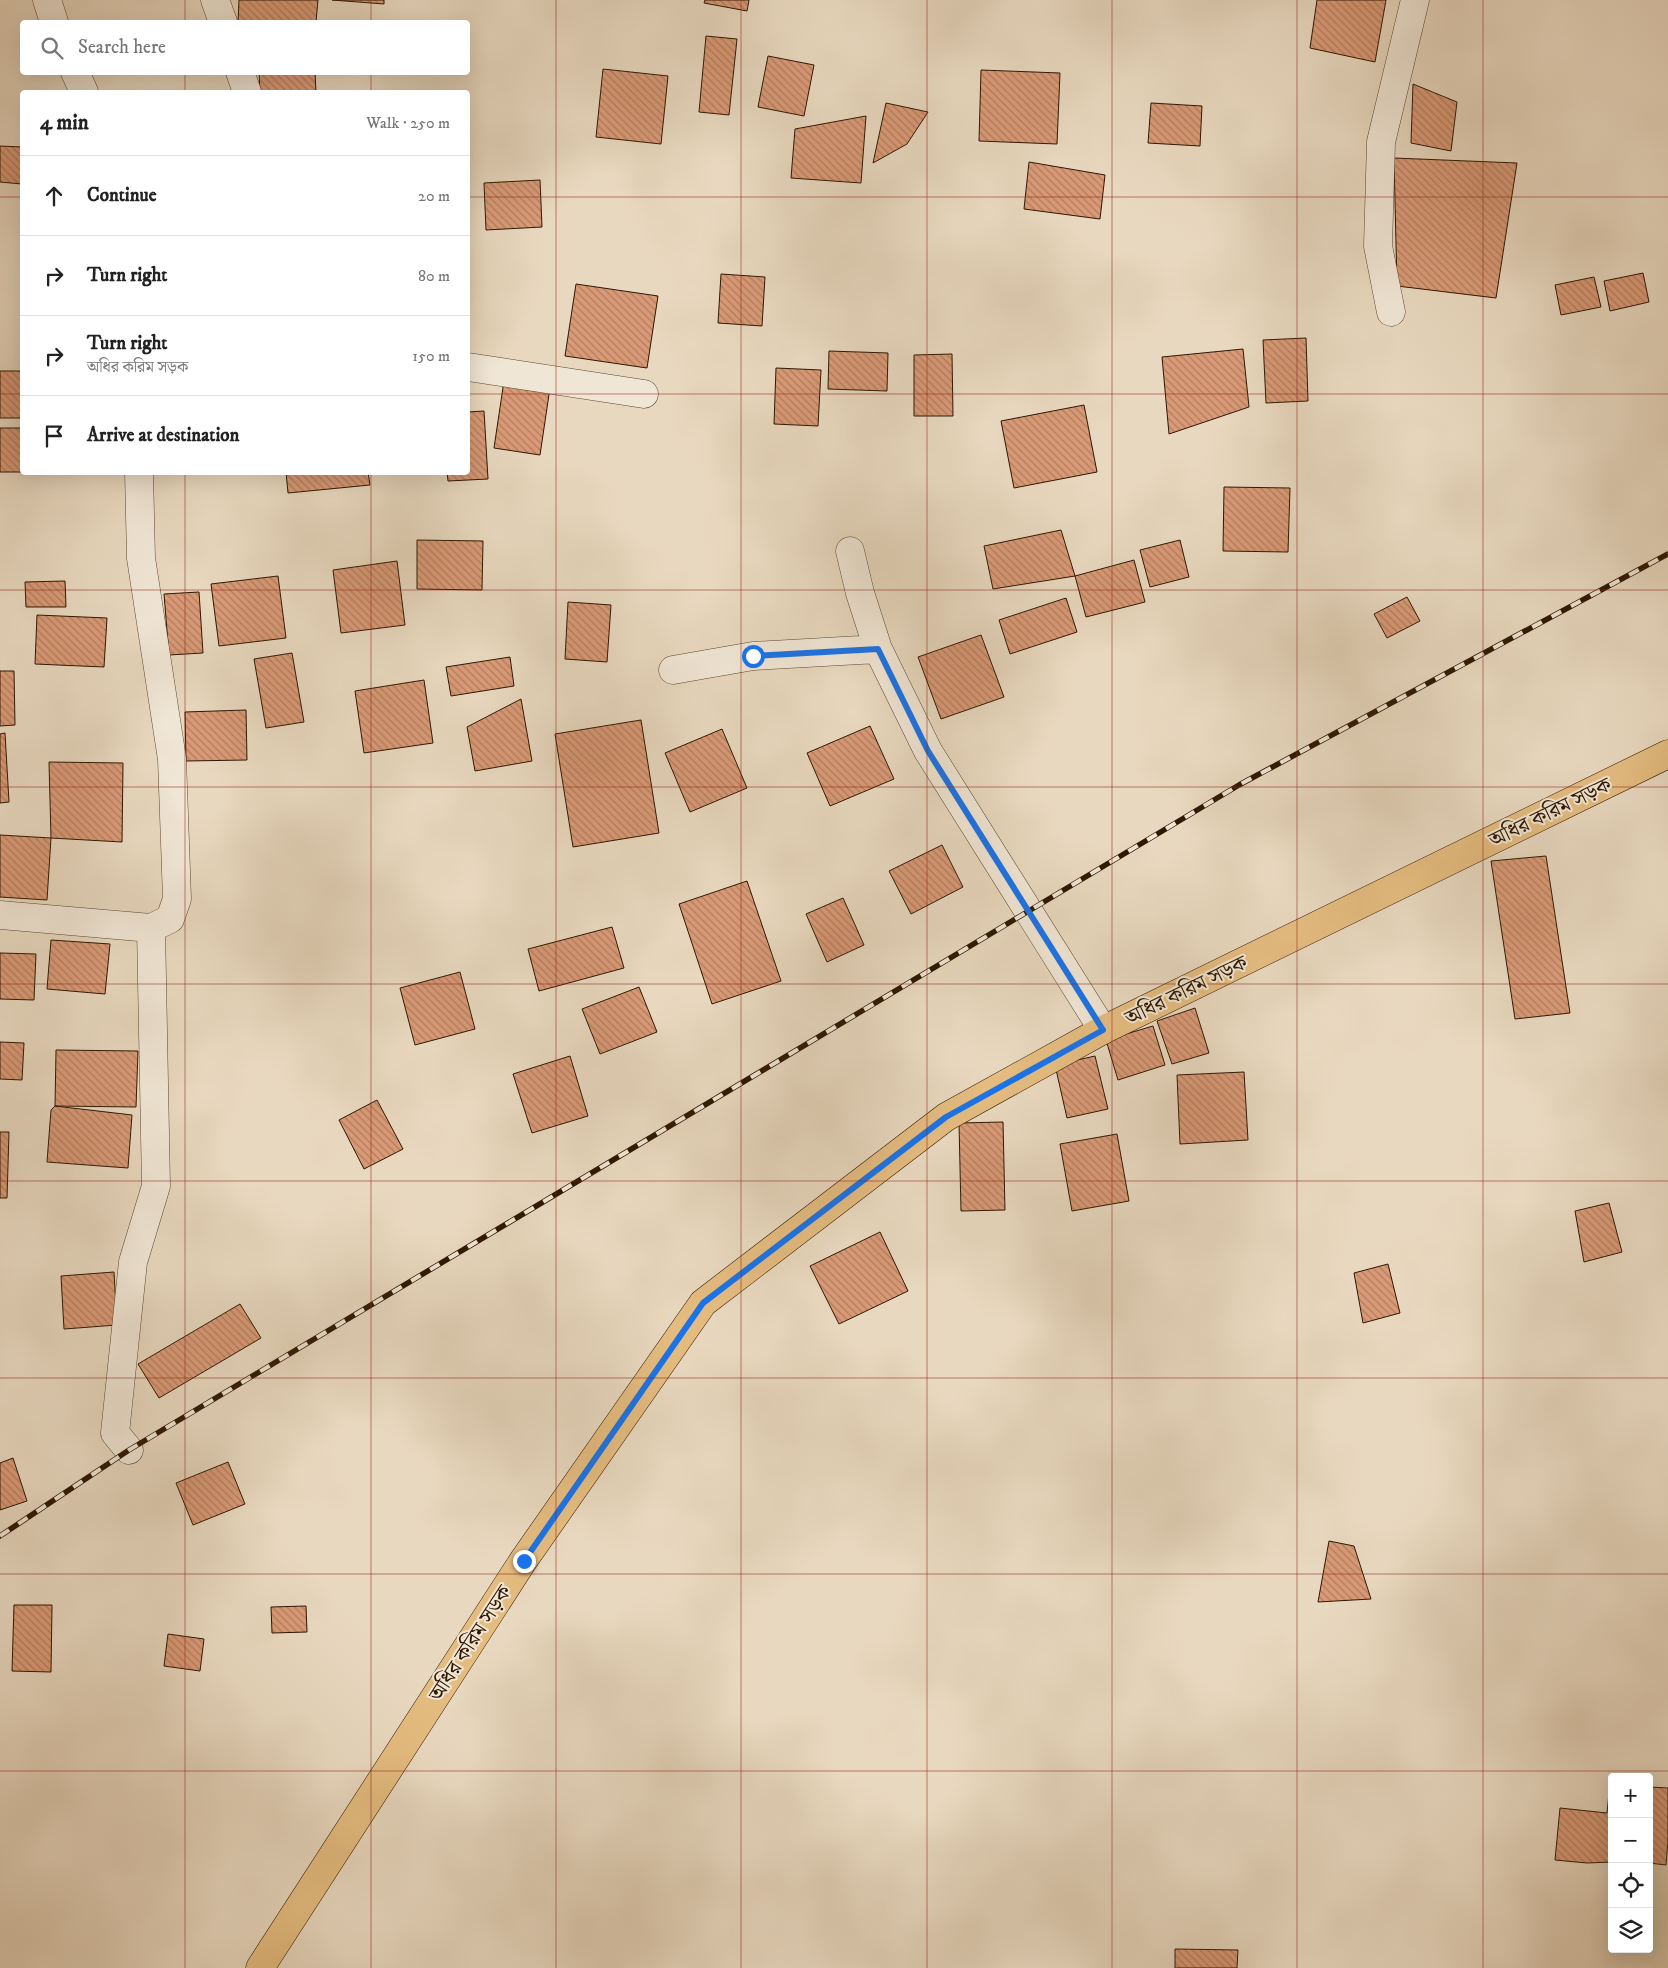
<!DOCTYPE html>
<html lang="en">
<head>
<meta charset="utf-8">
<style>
	:root { --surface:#fff; --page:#f6f6f6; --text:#222; --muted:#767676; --line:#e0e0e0 }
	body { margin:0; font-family:"IM FELL DW Pica","Noto Serif Bengali",serif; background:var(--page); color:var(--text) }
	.controls { position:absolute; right:15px; bottom:15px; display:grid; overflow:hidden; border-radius:5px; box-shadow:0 5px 20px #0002 }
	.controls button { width:45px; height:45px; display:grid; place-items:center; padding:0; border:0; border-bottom:1px solid var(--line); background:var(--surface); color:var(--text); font:25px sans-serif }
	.stop { position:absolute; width:15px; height:15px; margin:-11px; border:4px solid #1a73e8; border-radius:50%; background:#fff }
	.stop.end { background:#1a73e8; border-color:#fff; box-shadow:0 1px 5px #0008 }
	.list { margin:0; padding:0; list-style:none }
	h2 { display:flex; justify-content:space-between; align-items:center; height:65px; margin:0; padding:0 20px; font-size:21px }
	h2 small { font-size:16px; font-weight:400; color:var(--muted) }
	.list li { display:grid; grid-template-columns:32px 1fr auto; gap:15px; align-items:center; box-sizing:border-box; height:80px; padding:0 20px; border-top:1px solid var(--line) }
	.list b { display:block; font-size:19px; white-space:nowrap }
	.list p { margin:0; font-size:16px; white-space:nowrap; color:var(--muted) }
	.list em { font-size:16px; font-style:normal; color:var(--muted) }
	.icon { flex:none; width:28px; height:28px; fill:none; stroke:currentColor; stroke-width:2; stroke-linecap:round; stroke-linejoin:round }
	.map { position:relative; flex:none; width:1668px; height:1968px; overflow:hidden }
	.search { position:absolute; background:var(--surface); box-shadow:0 5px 20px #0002; left:20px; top:20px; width:450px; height:55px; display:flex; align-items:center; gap:12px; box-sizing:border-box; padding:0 18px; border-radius:5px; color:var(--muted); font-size:19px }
	.panel { position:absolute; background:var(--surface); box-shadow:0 5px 20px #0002; left:20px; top:90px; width:450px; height:385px; border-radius:5px }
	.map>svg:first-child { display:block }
</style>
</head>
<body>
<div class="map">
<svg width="1668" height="1968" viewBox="0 0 1668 1968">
	<defs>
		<pattern id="building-back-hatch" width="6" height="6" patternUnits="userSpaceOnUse" patternTransform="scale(1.25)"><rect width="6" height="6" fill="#da9a77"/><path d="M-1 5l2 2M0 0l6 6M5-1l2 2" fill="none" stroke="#b17d5f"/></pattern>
	</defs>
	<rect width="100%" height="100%" fill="#e8d8bf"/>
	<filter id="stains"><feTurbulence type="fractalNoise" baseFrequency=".004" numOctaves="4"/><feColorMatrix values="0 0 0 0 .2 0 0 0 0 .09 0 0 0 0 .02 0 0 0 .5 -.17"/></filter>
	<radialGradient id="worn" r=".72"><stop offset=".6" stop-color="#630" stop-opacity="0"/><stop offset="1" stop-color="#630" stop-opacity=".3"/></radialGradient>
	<path fill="url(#building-back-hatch)" stroke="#2e1701" d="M239,0H318L316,22H238Z
		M332,0H384V4Z
		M705,0H749L747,11L704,3Z
		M1317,0H1386L1375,62L1310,48Z
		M706,36L737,39L729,115L699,112Z
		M768,56L814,65L804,116L758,107Z
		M603,69L668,76L661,144L596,137Z
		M981,70L1060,73L1057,144L979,141Z
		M259,72H315L316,92H260Z
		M1413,84L1457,102L1451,151L1411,143Z
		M886,103L928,112L907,144L873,163Z
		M1151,103L1202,106L1200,146L1148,143Z
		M866,116L861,183L791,178L795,129Z
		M0,146L22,147V184L0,182Z
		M1394,158L1517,163L1496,298L1397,286Z
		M1029,162L1105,175L1100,219L1024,209Z
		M540,180L542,227L486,230L484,183Z
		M1643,273L1649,302L1610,311L1604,281Z
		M721,274L765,277L762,326L718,323Z
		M1594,277L1601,307L1561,315L1555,285Z
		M576,284L658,296L647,368L565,356Z
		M1306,338L1308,401L1266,403L1263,340Z
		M1243,349L1249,407L1169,434L1162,357Z
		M829,351L888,353L887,391L828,389Z
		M952,354L953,416H914V355Z
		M776,368L821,370L818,426L774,424Z
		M0,371H22V418H0Z
		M505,374L551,381L540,455L494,448Z
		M1084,405L1097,472L1014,488L1001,421Z
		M484,411L488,479L448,481L447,472H468V412Z
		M0,428H22V472H0Z
		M286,472H368L370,485L288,493Z
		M1224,487L1290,488L1288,552L1223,551Z
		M1061,530L1075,576L993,589L984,546Z
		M417,540L483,541L482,590L417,589Z
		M1180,540L1189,577L1150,587L1140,550Z
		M1134,560L1145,602L1086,617L1075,576Z
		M397,561L405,625L341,633L333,570Z
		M278,576L286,638L219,646L211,584Z
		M65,581L66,607H26L25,582Z
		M199,592L203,653L169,655L164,594Z
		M1407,597L1420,621L1387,638L1374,614Z
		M1066,598L1077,632L1010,654L999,620Z
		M568,602L611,605L607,662L565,659Z
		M37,615L107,618L104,667L35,664Z
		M981,635L1004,697L941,719L918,657Z
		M292,653L304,722L266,728L254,659Z
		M510,657L514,686L451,696L446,667Z
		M0,671H14L15,725L0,726Z
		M424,680L433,743L364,753L355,691Z
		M521,699L532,761L475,771L467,727Z
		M246,710L247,760L186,761L185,712Z
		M641,720L659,833L573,847L555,734Z
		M870,726L894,779L830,806L807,753Z
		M722,729L747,788L690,812L665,753Z
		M5,733L9,802L0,803V734Z
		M49,762L123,763L122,842L51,838Z
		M0,835L51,838L47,900L0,897Z
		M942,845L963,887L911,914L889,871Z
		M1546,856L1570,1013L1515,1019L1491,861Z
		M747,881L781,981L712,1004L679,904Z
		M843,898L864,945L827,962L806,914Z
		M612,927L624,968L539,991L528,949Z
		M51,940L110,944L105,994L47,989Z
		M0,953L36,954L34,1000L0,999Z
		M460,972L475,1029L415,1045L400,988Z
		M639,987L657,1032L600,1054L582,1009Z
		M1195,1008L1209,1053L1172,1064L1157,1021Z
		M1153,1026L1165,1065L1118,1080L1106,1040Z
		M0,1042L24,1043L22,1080L0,1079Z
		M56,1050L138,1051L136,1107L55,1106Z
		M570,1056L588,1116L532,1133L513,1074Z
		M1095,1056L1108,1109L1067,1118L1055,1065Z
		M1244,1072L1248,1140L1180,1144L1177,1075Z
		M377,1100L403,1149L364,1169L339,1120Z
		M55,1106L132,1115L128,1168L47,1162L51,1110Z
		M1003,1122L1005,1210L961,1211L959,1123Z
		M0,1132H9L7,1198H0Z
		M1117,1134L1129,1201L1072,1211L1060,1144Z
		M1609,1203L1622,1252L1584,1262L1575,1211Z
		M880,1232L908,1291L839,1324L810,1266Z
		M1388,1264L1400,1313L1363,1323L1354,1273Z
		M114,1272L117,1325L64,1329L61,1276Z
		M240,1304L261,1338L159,1398L138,1364Z
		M13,1458L27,1501L0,1510V1463Z
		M228,1462L245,1504L193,1525L176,1483Z
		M1329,1541L1354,1546L1371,1599L1318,1602Z
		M14,1605H52L51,1672L12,1671Z
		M306,1606L307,1632L272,1633L271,1607Z
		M168,1634L204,1639L200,1671L164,1666Z
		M1610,1783H1612V1862L1587,1863L1555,1860L1560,1808L1607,1813Z
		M1649,1787L1668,1788V1841L1666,1865L1649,1863Z
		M1175,1949L1238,1950L1237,1968H1175Z"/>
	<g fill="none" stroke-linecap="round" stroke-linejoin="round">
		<defs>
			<path id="minor" d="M47,0L54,22
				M215,0L223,22
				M75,72L84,92
				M240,72L247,92
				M1391,312L1378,246L1381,142L1415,0
				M468,367L644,394
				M850,551L860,593L878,649L928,751L1103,1030
				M673,670L753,656L878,649
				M0,915L151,928L170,919L177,899L172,759L141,558L139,472
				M129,1450L115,1433L133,1262L156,1186L151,928"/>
			<path id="major" d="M260,1968L523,1561L703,1303L946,1117L1103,1030L1668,754"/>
		</defs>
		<use href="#minor" stroke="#5c4730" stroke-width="29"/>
		<use href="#major" stroke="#2e1701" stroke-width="29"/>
		<use href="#minor" stroke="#f0e6d5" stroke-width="28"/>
		<use href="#major" stroke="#e4bc80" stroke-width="28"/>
		<defs>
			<path id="rail" d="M0,1536L129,1450L1239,785L1668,554"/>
		</defs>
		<use href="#rail" stroke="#2e1701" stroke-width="5.5"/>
		<use href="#rail" stroke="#f0e6d5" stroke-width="4" stroke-dasharray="11" stroke-linecap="butt"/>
	</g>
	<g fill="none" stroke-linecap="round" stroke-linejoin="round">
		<path stroke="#1a73e8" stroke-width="6" d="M524,1561L703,1303L946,1117L1103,1030L928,751L878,649L753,656"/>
	</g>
	<path fill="none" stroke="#8f2418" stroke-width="1" stroke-opacity="0.55" d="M185,0V22M371,0V22M556,0V1968M741,0V1968M927,0V1968M1112,0V1968M1297,0V1968M1483,0V1968M185,72V92M371,72V92M0,197H22M468,197H1668M0,394H22M468,394H1668M185,472V1968M371,472V1968M0,590H1668M0,787H1668M0,984H1668M0,1181H1668M0,1378H1668M0,1574H1668M0,1771H1668"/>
	<g text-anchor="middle" stroke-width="4" stroke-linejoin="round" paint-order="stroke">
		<g font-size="21" fill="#2e1701" stroke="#f0e6d5">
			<text transform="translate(1550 812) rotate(-26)" y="7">অধির করিম সড়ক</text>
			<text transform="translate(1186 990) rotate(-26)" y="7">অধির করিম সড়ক</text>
			<text transform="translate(470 1643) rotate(-57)" y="7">অধির করিম সড়ক</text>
		</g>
	</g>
	<rect width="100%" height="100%" filter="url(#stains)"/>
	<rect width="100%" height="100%" fill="url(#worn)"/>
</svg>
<div class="controls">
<button>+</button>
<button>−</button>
<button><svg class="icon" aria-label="locate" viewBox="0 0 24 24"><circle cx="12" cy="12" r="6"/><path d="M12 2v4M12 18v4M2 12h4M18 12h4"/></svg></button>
<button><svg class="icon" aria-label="layers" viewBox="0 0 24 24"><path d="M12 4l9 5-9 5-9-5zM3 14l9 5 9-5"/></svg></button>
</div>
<div class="stop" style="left:753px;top:656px"></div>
<div class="stop end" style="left:524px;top:1561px"></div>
<div class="search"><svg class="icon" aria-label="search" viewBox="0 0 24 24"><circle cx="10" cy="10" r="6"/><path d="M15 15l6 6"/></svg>Search here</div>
<section class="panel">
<h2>4 min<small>Walk · 250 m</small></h2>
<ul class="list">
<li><svg class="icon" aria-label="ahead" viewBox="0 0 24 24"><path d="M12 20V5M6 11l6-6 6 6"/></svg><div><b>Continue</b></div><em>20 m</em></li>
<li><svg class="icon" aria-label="right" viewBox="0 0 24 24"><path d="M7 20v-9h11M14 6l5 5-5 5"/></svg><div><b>Turn right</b></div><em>80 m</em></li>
<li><svg class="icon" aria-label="right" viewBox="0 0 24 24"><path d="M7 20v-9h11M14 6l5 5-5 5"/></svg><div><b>Turn right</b><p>অধির করিম সড়ক</p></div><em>150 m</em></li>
<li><svg class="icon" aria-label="arrive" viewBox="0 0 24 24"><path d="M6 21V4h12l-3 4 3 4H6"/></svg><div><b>Arrive at destination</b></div></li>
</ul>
</section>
</div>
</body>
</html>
